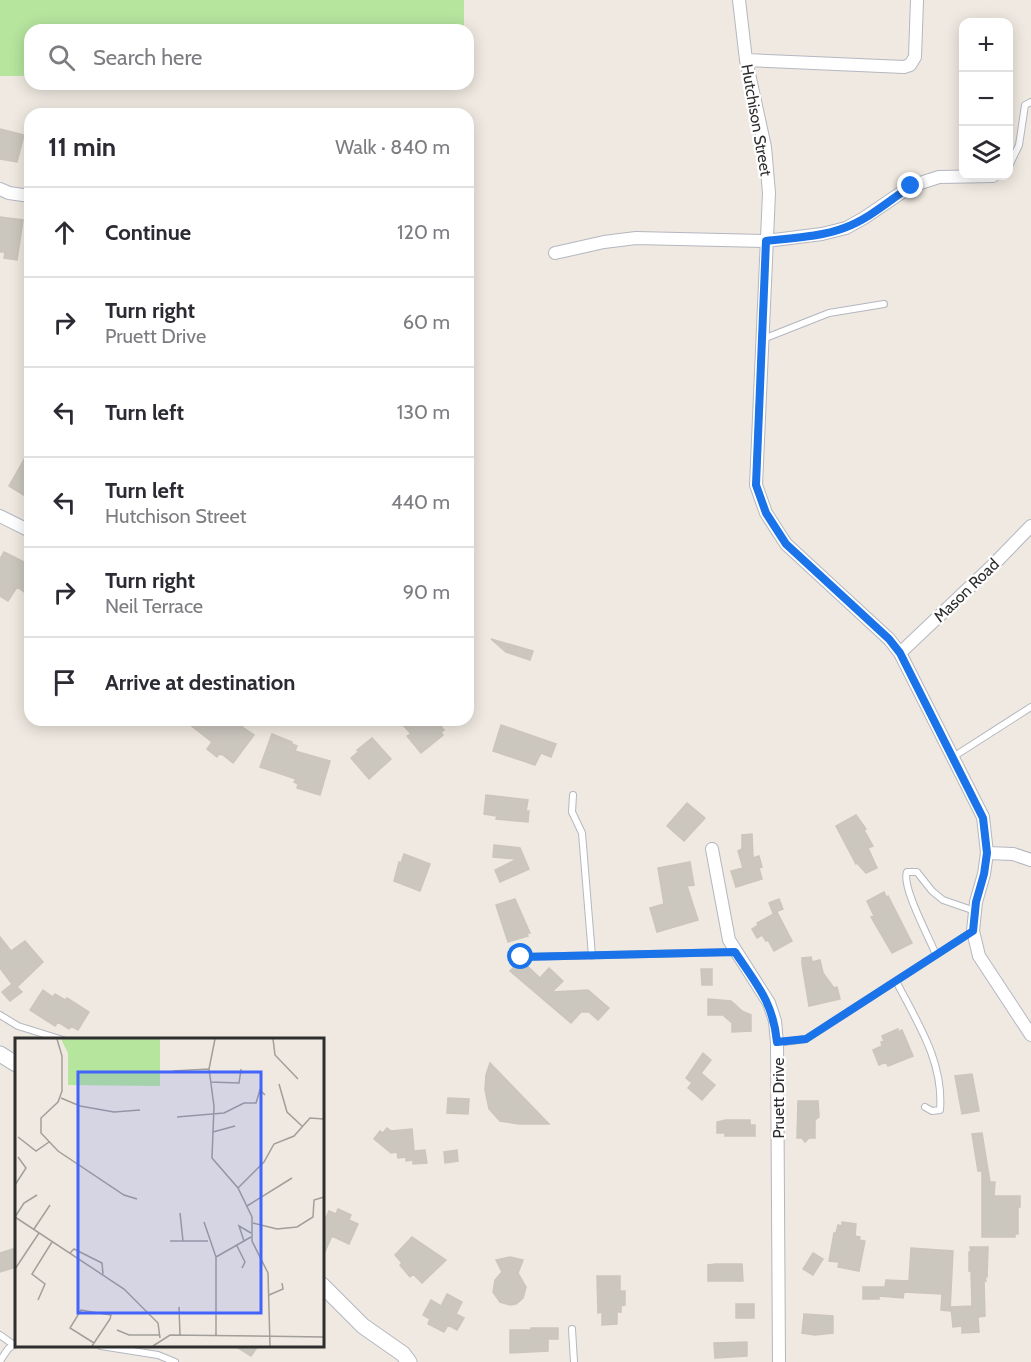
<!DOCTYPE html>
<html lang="en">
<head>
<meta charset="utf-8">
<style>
	:root { --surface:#fff; --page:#f2f2f3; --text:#2b2b33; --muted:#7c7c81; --line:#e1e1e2 }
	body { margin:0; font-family:Cabin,sans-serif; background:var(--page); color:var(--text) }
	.controls { position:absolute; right:18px; top:18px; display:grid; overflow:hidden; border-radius:12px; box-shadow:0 3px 15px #0003 }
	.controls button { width:54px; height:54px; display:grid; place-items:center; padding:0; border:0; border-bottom:2px solid var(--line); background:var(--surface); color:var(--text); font:30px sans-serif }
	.stop { position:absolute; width:18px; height:18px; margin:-14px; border:4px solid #1a73e8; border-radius:50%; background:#fff }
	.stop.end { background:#1a73e8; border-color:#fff; box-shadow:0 2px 6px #0008 }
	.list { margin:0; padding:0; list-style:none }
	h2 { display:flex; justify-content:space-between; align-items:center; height:78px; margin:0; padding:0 24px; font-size:26px }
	h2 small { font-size:20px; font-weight:400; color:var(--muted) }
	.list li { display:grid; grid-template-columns:39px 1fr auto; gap:18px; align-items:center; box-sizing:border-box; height:90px; padding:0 24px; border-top:2px solid var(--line) }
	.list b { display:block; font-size:22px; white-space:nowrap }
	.list p { margin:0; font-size:20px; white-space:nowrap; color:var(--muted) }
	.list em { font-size:20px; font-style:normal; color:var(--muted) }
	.icon { flex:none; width:33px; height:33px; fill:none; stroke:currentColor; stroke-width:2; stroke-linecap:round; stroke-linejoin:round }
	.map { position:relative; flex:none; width:1031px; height:1362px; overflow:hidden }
	.search { position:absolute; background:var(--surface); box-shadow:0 3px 15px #0003; left:24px; top:24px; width:450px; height:66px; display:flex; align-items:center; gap:15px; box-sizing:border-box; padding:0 21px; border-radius:18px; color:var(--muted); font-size:22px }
	.panel { position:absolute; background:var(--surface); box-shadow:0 3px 15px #0003; left:24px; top:108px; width:450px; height:618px; border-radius:18px }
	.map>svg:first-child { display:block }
</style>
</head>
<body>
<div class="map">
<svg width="1031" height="1362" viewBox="0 0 1031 1362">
	<rect width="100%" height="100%" fill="#efe9e1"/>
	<path fill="#b6e59e" d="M0,0H464V30H30V76H0Z"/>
	<path fill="#cbc7bf" stroke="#cbc5ba" stroke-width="1.5" d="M0,129L24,135L17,162L0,159Z
		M0,217L23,220L17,260L4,258L5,252H0Z
		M30,449V499L9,486Z
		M4,552L30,565V596L17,587L8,601L0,596V559Z
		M491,639L533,651L530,660L506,652Z
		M184,720H232L254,735L233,763L223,755L219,754L217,757L207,749L212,742Z
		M409,720H436L444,730L441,732L443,735L421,753L407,736L411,734L403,725Z
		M501,725L556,744L551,757L541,753L535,765L493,751Z
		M272,734L292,742V744L297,746L295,751L330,761L320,795L297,788L298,784L294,782L296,779L260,767Z
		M372,738L391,759L369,779L351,758L359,751L357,750Z
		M486,795L528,800L526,811H529L528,822L496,819L497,816L484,814Z
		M687,803L705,818L684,841L667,826Z
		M856,815L866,829L864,830L873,846L868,848L877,868L866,873L857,863L856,864L836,826Z
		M752,834L753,858L759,856L762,867L759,868L762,879L736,887L731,871L743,868L738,851L742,849V835Z
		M494,845L520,848L529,869L500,882L495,870L517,859L493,857Z
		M404,854L430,864L420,891L394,881L399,862L401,863Z
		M690,862L694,885L687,886L698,920L657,932L650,908L664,904L658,868Z
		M884,892L886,897L888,896L912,943L892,953L871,917L874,916L867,901Z
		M515,899L530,933H527L528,936L508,942L496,905Z
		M779,899L783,909L773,913L769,903Z
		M777,912L792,941L774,951L768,940L766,941L762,935L757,938L752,929L758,925L757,923Z
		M0,937L11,951L25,941L43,962L17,987L22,992L10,1001L2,992L12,984L0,968Z
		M811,957L812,962L820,960L823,973L834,988L837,987L840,999L809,1006L802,964V958Z
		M519,962H523L540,978L549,968L563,981L552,992L588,990L609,1008L598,1020L589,1012H581L571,1023L510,971Z
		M701,969H712V985H702Z
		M43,990L53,997L55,994L65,1000L67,998L89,1012L78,1030L71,1026L69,1029L58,1022L55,1026L30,1010Z
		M708,999L731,1001L742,1011L751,1015V1031L732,1032V1023L723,1015H708Z
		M898,1029V1032L902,1030L913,1056L888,1066L886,1062L879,1065L873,1050L882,1046L881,1042L884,1041L882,1036Z
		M703,1053L711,1060L701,1073L715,1085L702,1100L688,1088L692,1083L686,1078Z
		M490,1063L549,1124H519L500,1121L489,1109L485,1090L486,1075Z
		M972,1074L979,1111L962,1114L955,1076Z
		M448,1098L469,1099L468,1114L447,1113Z
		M798,1101H818L819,1117L815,1120V1138H809L805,1142L802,1138H797Z
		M726,1120H750V1125H755V1136H725V1133H717V1122Z
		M387,1128L391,1131L412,1129L414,1151L425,1150L427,1163L413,1164V1160L406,1161V1157L398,1158L397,1152L391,1153L374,1139L380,1131L383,1133Z
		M982,1133L990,1182H995L994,1196H1020V1207H1018V1234H1015V1237H982V1171H978L972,1134Z
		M457,1150L458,1161L445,1163L444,1152Z
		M338,1209L351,1215L349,1220L358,1224L349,1244L332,1236L322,1258V1226L329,1211L336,1214Z
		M842,1222L856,1224L855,1236L860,1237L859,1240L865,1241L859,1271L838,1267L839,1262L829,1261L834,1233H836L838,1225L842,1226Z
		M412,1237L446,1260L422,1283L413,1274L410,1277L400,1265L402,1263L395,1255Z
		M970,1247H988L987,1277H985L986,1281H984L985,1316L978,1317L979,1332L962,1333V1326L953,1327L951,1307L972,1306L971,1271H969V1252H971Z
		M16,1248V1267L0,1272V1253Z
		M911,1248L953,1251L950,1311L941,1310L942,1294L904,1292L903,1298L879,1296V1299H863V1287H885L886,1280L909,1281Z
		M813,1253L823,1259L813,1275L803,1269Z
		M510,1257L523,1260L518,1273L526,1287L523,1298L516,1304L510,1305L500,1302L493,1292L495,1280L502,1272L496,1260Z
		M716,1264H742L743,1281H708V1265Z
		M597,1276H620V1291H625V1305L621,1306V1312H617V1324L602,1325V1312L598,1313Z
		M447,1294L462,1302L456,1314L464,1318L457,1330L448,1325L444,1332L428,1324L430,1319L423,1315L431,1300L441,1306Z
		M736,1304H754V1318H736Z
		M804,1314L833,1316V1333L815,1335L802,1333Z
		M531,1328H558V1339H548V1351L510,1353V1330H531Z
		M747,1342V1356L715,1358L714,1343Z
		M235,1346H258L251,1356Z"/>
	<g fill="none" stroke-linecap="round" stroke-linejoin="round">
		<defs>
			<path id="service" d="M1008,168L1019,145L1025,105L1031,102
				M763,339L829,313L884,304
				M953,757L1031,707
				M573,795L572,812L582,833L592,956
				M936,955C930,939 901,886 907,872H917L932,891L943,900L975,911
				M521,957L735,952
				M896,981C917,1022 944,1062 940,1110L932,1111L925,1107
				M0,1015L18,1026L63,1040
				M777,1043L806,1039L973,931
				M572,1329L574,1362
				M0,1335L14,1345
				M101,1346L158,1355L175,1362
				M0,1361L8,1349L16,1343"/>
			<path id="minor" d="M739,0L746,60L765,147L769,193L756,485L766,513L786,544L889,639L900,653L983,817L987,853L984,874L976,902L973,931L979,956L1031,1035
				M746,60L904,67L910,65L915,57L917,0
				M0,189L9,193L30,196
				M555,253L604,242L636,238L766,241L822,234L846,228L864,218L911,186L939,177L993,176
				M0,516L30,531
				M900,653L994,564L1031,526
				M712,849L729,940L769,1003L775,1021L777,1043L779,1362
				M987,853L1013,854L1031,860"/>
			<path id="tertiary" d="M0,1054L16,1064
				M322,1285L363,1326L403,1354L409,1362"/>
		</defs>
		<use href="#service" stroke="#b4b7c1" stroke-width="8"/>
		<use href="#minor" stroke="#b4b7c1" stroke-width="14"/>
		<use href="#tertiary" stroke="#b4b7c1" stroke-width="17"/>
		<use href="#service" stroke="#fff" stroke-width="6"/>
		<use href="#minor" stroke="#fff" stroke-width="12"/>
		<use href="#tertiary" stroke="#fff" stroke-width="15"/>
	</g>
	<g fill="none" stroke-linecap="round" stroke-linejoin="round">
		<path stroke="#1a73e8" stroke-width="8" d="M521,957L735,952C757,985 773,1002 777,1042L806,1039L973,931L976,902L984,874L987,853L983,818L900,653L889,639L786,544L766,513L756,485L766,241C792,238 820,237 844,228C869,219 890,200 911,186"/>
	</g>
	<g text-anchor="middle" stroke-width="4.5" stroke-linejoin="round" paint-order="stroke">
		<g font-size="16" fill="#2e2e2e" stroke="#fff">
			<text transform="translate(757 120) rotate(80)" y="6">Hutchison Street</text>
			<text transform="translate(966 590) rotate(-44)" y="6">Mason Road</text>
			<text transform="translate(778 1098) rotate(-90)" y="6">Pruett Drive</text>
		</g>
	</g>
	<g transform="translate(15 1038)">
		<rect width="309" height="309" fill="#efe9e1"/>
		<path d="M46,1H145V48L53,47V15Z" fill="#b6e59e"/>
		<path fill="none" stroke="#a29e99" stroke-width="1.5" d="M42,1L47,18V53L43,64L26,80V95L43,113L109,157L122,161M200,1L194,31L199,68L197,120L223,150L237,179V203L253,235L255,308M258,1L260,17L283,41M158,33L194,31M195,44L224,45L226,31M264,46L272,74L287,88M46,60L65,68L99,74L125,72M162,79L209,75L229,65H241L245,52L250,57M198,94L220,88M3,99L21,113L34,104M0,147L11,130L3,119M223,150L249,124L259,106L279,98L295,80L309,81M232,168L277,140M165,175L168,203M0,179L109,251L143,285L145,300M0,179L9,165L22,157M189,184L201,219V297M238,185L262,191L282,189L298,179L299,162L309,159M19,191L35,167M155,203H193M229,203L224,188L236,195M222,208L230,224L227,230M55,215L59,211L87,225L88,236M201,219L236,199M0,231L24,195M254,257L268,251L267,245M23,262L30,246L17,236L37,204M164,269L165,297M102,292L114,297H145M77,308L95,281L96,277L66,272L55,290L79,305M138,308L155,297L309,299"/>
		<path fill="#4264fb" fill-opacity="0.15" stroke="#4264fb" stroke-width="3" d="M63,34H246V275H63Z"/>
		<rect width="309" height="309" fill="none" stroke="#2e2e2e" stroke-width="3"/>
	</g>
</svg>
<div class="controls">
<button>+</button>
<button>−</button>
<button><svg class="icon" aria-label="layers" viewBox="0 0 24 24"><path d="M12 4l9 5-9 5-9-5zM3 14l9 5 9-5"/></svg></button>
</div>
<div class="stop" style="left:521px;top:957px"></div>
<div class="stop end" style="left:911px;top:186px"></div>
<div class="search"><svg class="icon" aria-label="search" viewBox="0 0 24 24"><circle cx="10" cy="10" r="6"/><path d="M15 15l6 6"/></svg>Search here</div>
<section class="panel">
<h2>11 min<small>Walk · 840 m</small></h2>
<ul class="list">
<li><svg class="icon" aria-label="ahead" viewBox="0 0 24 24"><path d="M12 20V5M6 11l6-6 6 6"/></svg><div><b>Continue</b></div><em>120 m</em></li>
<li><svg class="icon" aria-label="right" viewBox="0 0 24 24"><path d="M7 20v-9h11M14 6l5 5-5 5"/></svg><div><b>Turn right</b><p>Pruett Drive</p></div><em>60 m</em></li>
<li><svg class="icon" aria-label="left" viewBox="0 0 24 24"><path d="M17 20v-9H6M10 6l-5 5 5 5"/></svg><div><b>Turn left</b></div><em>130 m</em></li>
<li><svg class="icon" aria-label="left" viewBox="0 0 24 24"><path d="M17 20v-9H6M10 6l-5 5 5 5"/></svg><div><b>Turn left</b><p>Hutchison Street</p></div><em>440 m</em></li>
<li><svg class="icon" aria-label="right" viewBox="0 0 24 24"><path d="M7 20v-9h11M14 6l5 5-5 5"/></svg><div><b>Turn right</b><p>Neil Terrace</p></div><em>90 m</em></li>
<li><svg class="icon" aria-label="arrive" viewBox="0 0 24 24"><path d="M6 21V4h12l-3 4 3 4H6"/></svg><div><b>Arrive at destination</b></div></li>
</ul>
</section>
</div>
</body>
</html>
